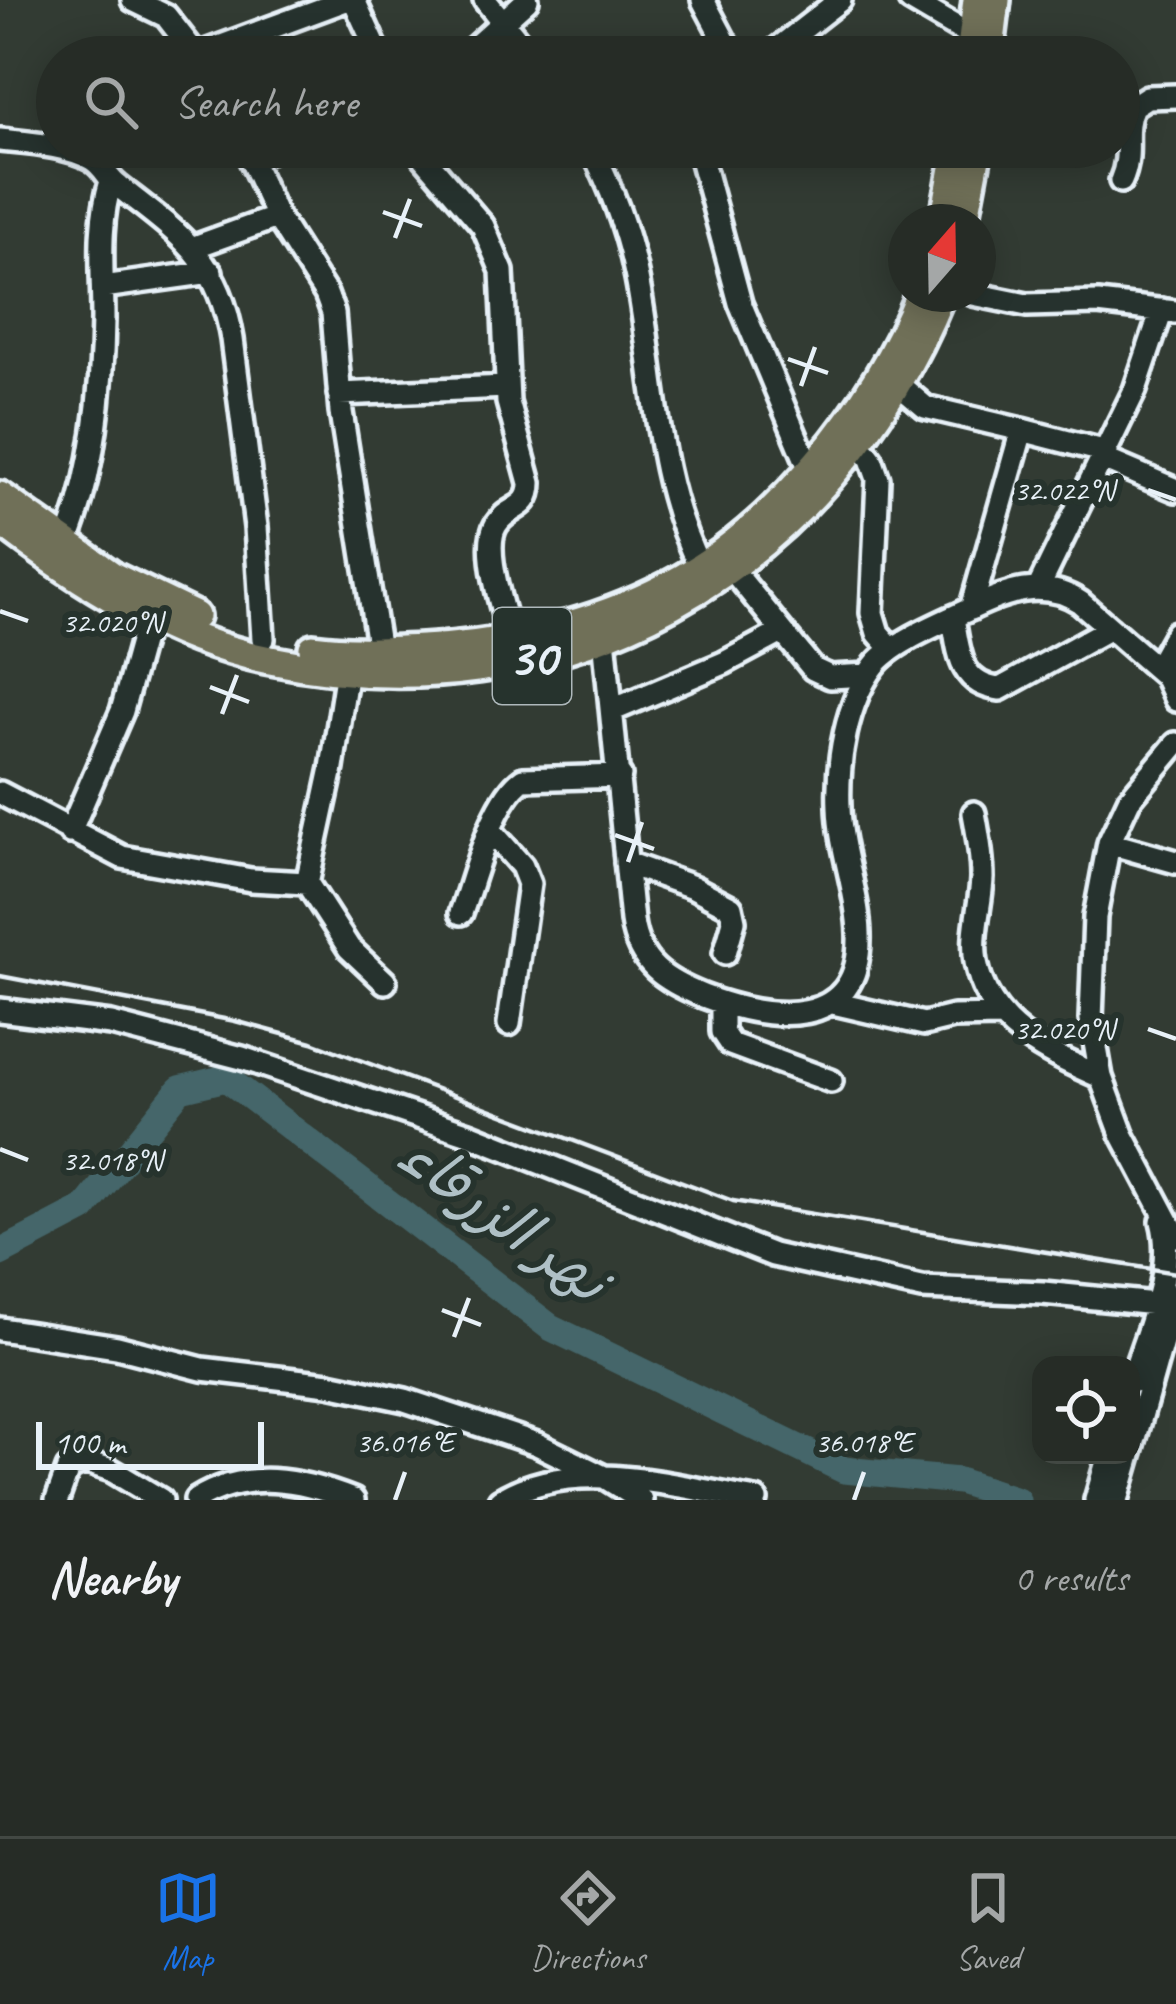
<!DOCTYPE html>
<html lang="en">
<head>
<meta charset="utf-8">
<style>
	:root { --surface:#262c26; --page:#323832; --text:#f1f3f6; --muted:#a4a7a7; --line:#424843; --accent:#1a73e8 }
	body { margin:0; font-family:Caveat,"Playpen Sans Arabic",sans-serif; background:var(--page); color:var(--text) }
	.controls { position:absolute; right:36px; bottom:36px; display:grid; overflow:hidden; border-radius:24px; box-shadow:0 6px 30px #0003 }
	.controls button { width:108px; height:108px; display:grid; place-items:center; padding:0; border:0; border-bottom:3px solid var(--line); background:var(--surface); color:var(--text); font:60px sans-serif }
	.compass { position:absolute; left:888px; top:204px; width:108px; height:108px; border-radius:50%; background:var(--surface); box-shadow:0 6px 30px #0003; rotate:20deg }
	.scale { position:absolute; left:36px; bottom:30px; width:228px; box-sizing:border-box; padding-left:12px; border:6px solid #e8f1f8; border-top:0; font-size:33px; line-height:42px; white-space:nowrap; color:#e8f1f8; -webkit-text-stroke:9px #26332d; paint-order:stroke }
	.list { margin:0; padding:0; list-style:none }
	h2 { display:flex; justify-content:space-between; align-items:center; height:156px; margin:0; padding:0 48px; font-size:51px }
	h2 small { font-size:39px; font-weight:400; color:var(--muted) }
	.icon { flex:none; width:66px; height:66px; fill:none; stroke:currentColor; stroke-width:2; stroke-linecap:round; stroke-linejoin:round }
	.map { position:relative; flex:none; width:1176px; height:1500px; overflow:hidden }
	.search { position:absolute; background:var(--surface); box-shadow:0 6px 30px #0003; left:36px; right:36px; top:36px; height:132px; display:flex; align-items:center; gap:30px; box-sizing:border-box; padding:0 42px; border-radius:66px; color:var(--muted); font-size:45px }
	.sheet { height:336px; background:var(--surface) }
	nav { display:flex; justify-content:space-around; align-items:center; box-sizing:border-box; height:168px; border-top:3px solid var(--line); background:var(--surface); font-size:33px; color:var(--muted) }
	nav a { display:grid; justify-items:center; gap:6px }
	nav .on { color:var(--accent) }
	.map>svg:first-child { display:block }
</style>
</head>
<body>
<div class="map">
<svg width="1176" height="1500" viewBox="0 0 1176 1500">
	<rect width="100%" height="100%" fill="#323b33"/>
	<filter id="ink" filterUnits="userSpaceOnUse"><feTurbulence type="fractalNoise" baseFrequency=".00833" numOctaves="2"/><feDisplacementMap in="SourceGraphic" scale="24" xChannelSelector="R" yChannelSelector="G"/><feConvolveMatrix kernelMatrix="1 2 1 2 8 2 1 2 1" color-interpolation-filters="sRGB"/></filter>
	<g filter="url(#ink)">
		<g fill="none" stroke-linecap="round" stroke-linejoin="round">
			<path stroke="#44666a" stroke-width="27" d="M0,1253L84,1209L180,1089L226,1078L550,1327L844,1470L959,1481L1017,1500"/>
			<defs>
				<path id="minor" d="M133,0L166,16L198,57
					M354,0L380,57
					M485,0L531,57
					M703,0L733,57
					M910,0L973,37
					M197,55L346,0
					M464,57L527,0
					M767,57L840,0
					M0,140C29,143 67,145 92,159C104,166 107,178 118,186C178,233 219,258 232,339L256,527L263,639
					M245,147L277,217L326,294L333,313L341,412L379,651
					M415,147L483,226L502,271L508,402L530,483C530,511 508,505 496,525C482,548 503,613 511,638
					M591,147C612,189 628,232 637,278C656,375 654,477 700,567
					M698,147L740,303L810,470
					M250,158L280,147
					M1121,181C1134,152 1121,132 1133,106L1147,97L1176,96
					M194,247L277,217
					M103,287L211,272
					M973,294L1027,305L1098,303L1175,312
					M899,385L925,407L1022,430L971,609
					M339,394L507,387
					M1022,430L1107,452
					M859,443L871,459L878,479L872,613L878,633L892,649
					M1103,459L1176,490
					M65,546C94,476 102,394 103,319C103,271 97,227 111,181
					M731,568L813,669L830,677L868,675
					M1039,587L1135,390L1162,310
					M953,618C959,651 959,685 1000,689L1110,628
					M604,637L632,921C638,964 665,981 703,996C769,1021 862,1033 859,934C858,891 840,850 839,807C837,762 846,703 874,666C891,643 941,623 968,610C1005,592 1043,578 1080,602L1165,676L1176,700
					M1157,667L1176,633
					M347,670L332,768L307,883L349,948L385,982
					M613,710L724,663L780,633
					M1176,744L1129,800L1109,843L1095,917L1091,1019L1101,1077L1122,1134L1176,1236
					M0,793L122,857L251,880L307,883
					M974,813C978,834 982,857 982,878C981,905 971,935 976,962C988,1027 1047,1053 1101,1077
					M491,831L522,866L529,884L509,1024
					M70,832L122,711L148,617
					M1109,843L1176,862
					M626,863L693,887L731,907L734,921L725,953
					M461,913C474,878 492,800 523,779L620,776
					M722,1003V1032L730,1044L831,1081
					M833,1003L924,1024L953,1017L999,1016
					M0,1010L111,1024L242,1058L469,1134L773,1255L922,1288L1043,1293L1176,1306
					M0,1329L117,1347L202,1369L329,1384L405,1400L537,1444L606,1478L641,1500
					M1131,1382C1146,1332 1176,1273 1162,1221
					M1131,1452L1175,1296
					M57,1500L68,1469L84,1461L111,1470L161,1500
					M196,1500C246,1469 299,1479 353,1500
					M500,1500C575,1455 676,1487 756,1500
					M1096,1500L1109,1455
					M1117,1500L1130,1455"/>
				<path id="major" d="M970,57L977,0
					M989,57L996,0
					M944,222L958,147
					M964,222L978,147
					M0,496L114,577L195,616
					M0,521C79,582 166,638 265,659C562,722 828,572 941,294
					M313,648C349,653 386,651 422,649C506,645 594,625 668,586C775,531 877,405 920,294"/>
			</defs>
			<use href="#minor" stroke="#e8f1f8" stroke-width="30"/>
			<use href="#major" stroke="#e8f1f8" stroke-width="36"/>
			<use href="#minor" stroke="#26332d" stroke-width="21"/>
			<use href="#major" stroke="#706f59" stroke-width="27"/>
			<path stroke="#e8f1f8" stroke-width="4.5" d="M0,976L235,1021L312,1042L733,1201L1176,1273"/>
		</g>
	</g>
	<path fill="none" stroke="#e8f1f8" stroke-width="4.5" d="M383,212L422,226M395,238L410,199M788,359L828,373M801,386L815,347M1148,490L1176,500M0,611L28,621M210,687L249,702M222,714L237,675M615,835L654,849M628,862L642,822M1148,1029L1176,1039M0,1149L28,1160M442,1310L481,1325M454,1337L469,1298M395,1500L405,1472M854,1500L864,1472"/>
	<g text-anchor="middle" stroke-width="12" stroke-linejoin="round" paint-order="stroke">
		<rect fill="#26332d" stroke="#aeb8bb" stroke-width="3" x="493" y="608" width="78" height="96" rx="9"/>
		<g font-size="54" font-weight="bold" fill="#e8f1f8">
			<text x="532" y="675">30</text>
		</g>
		<g font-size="60" font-style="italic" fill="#afc0c6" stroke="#26332d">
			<text transform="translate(504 1217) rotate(36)" y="21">نهر الزرقاء</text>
		</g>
	</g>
	<g font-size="30" text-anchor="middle" fill="#e8f1f8" stroke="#26332d" stroke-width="12" stroke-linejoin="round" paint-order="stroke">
		<text x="1064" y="500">32.022°N</text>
		<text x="112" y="632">32.020°N</text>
		<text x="1064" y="1039">32.020°N</text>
		<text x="112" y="1170">32.018°N</text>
		<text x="405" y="1452">36.016°E</text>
		<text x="864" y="1452">36.018°E</text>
	</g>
</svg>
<div class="controls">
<button><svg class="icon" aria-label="locate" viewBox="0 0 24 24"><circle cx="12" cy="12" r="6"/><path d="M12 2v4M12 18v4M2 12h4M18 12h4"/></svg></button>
</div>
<svg class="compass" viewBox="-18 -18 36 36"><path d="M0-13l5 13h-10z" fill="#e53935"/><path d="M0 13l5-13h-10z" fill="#a4a7a7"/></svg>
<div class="scale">100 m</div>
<div class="search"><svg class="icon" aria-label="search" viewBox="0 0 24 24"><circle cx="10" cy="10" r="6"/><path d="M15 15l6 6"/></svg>Search here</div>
</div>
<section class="sheet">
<h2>Nearby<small>0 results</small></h2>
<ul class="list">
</ul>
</section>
<nav>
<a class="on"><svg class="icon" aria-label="map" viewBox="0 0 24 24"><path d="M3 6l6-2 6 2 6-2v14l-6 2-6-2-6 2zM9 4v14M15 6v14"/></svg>Map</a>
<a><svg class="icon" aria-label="directions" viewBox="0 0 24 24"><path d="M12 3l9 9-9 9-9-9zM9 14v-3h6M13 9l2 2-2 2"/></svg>Directions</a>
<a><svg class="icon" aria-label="saved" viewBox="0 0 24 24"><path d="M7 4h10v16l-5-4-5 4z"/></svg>Saved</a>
</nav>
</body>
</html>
